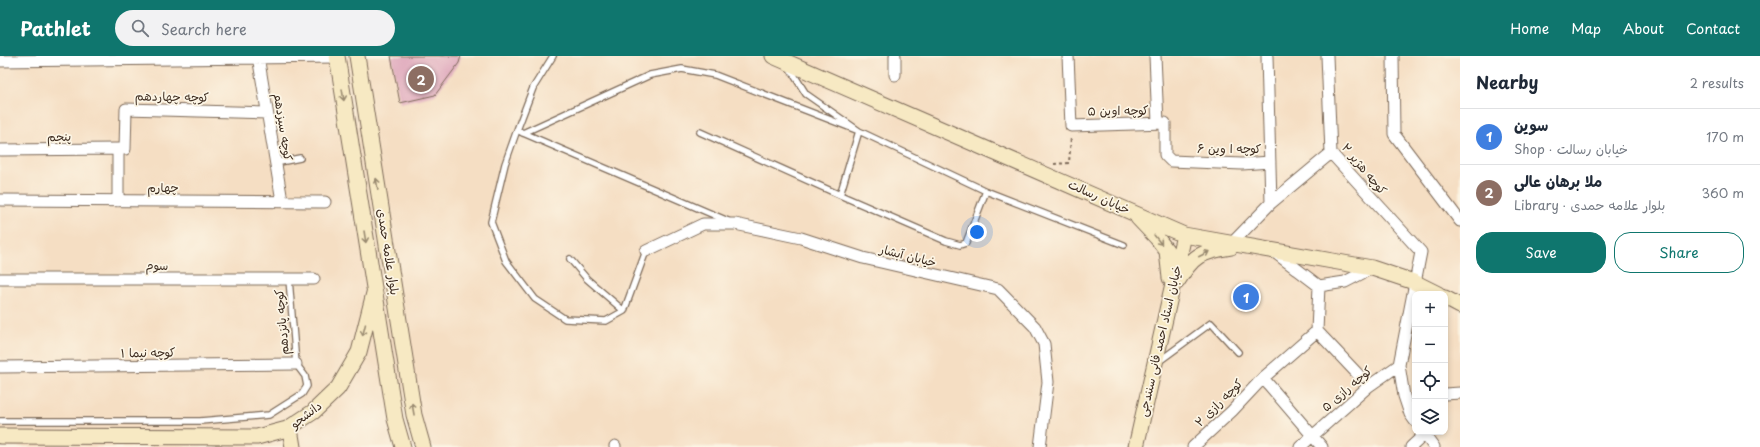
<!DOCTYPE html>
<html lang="en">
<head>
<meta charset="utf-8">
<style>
	:root { --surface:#fff; --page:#f2f2f3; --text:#1f2937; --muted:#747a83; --line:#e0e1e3; --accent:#0f766e }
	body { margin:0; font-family:"Playpen Sans","Playpen Sans Arabic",sans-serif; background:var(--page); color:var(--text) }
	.controls { position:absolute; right:12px; bottom:12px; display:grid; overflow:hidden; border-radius:8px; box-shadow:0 2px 6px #0003 }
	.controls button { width:36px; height:36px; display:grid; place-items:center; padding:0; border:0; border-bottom:1px solid var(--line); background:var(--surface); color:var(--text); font:20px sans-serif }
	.you { position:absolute; left:977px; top:176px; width:14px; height:14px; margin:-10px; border:3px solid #fff; border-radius:50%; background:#1a73e8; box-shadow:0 0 0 6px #1a73e833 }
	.badge { display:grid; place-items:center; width:26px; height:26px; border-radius:50%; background:var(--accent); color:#fff; font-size:13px; font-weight:700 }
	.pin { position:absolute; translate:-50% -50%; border:2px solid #fff; box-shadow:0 1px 4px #0006 }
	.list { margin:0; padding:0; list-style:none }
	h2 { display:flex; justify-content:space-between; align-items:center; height:52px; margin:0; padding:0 16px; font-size:17px }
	h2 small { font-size:13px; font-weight:400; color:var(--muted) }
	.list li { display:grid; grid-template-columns:26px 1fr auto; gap:12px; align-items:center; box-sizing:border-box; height:56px; padding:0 16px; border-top:1px solid var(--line) }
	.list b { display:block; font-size:15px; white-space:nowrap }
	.list p { margin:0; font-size:13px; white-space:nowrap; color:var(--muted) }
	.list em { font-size:13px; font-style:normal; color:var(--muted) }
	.actions { display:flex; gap:8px; padding:12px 16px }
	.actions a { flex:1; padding:9px 0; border:1px solid var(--accent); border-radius:16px; text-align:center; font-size:14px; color:var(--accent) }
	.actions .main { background:var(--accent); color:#fff }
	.icon { flex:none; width:22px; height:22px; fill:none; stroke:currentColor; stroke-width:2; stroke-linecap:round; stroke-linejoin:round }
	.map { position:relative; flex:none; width:1460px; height:391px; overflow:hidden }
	header { display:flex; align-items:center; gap:24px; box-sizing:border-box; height:56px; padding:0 20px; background:var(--accent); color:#fff }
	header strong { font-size:19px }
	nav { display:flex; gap:22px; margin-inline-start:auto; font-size:14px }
	.search { width:280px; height:36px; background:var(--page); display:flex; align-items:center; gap:10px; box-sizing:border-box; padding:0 14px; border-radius:22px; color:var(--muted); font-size:15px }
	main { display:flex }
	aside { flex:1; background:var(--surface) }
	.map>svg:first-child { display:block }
</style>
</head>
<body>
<header>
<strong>Pathlet</strong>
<div class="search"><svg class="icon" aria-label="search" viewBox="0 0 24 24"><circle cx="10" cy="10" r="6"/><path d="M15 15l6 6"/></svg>Search here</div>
<nav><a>Home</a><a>Map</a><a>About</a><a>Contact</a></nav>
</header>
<main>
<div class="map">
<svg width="1460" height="391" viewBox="0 0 1460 391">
	<rect width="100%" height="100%" fill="#fcf5e5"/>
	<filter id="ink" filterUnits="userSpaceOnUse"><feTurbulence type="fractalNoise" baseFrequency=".025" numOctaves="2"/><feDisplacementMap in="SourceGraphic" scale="8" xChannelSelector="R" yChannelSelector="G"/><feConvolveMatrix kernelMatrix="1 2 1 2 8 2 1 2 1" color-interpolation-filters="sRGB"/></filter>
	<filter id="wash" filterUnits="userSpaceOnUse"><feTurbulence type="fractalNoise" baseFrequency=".012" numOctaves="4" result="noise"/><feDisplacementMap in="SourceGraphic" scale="16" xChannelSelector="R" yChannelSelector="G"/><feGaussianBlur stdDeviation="0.9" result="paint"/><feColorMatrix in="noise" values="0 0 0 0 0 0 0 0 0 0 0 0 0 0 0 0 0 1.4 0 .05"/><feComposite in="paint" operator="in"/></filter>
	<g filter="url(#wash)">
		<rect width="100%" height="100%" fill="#f5dec3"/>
		<g id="blocks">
			<path fill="#e0abbe" d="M391,0H461L459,7L435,39L400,47Z"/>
		</g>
	</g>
	<g filter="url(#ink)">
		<use href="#blocks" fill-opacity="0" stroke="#7c6958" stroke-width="1"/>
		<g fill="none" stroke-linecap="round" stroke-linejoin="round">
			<defs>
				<path id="lane" d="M553,0L533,32L517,74L505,108L491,166L506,205L535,243L565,263L606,265L624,255L646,195
					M789,11L806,38L859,75L986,135L1124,189
					M521,76L728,165
					M700,76L840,139L946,185L960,189L966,187L986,135
					M523,77L650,19L682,13L715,19L859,75L840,139
					M275,107L300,102
					M570,203L587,223L624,255
					M1158,306L1211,267L1238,296
					M0,365H200L269,359L302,338L307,330L305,320L296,308L289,223"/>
				<path id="street" d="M258,0L282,145
					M1068,0L1071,70L1165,67V99L1171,105L1242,108L1270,106
					M1155,0L1158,67
					M1327,0L1331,97L1421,196L1399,309L1404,340L1410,358L1415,365
					M1393,0L1394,78L1460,165
					M0,5L337,1
					M895,19V0
					M0,94L118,93
					M0,144L325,146
					M118,145V93H125L126,53L267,57
					M1271,147L1331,97
					M1232,187L1271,147L1267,0
					M646,195L703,168H735L801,182L863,202L998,233L1035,271L1044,288L1048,326L1040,391
					M1273,195L1319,230L1345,226L1372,212
					M0,223H314
					M1317,275L1319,230
					M0,311L296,308
					M1263,322L1322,391
					M1445,338L1460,337
					M1423,376L1434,391
					M615,390V391
					M1193,391L1232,355L1263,322L1317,275L1369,330
					M1300,391L1369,330L1399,309
					M1411,391L1425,378"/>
				<path id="secondary" d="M337,0L395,363L403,391
					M357,0L414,359L423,391
					M773,0L1184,179L1372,212L1414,226L1438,238
					M1138,162L1157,182L1167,195L1170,222
					M1177,226C1193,199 1200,196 1231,191
					M1445,242L1460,250
					M287,373L291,379L293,391
					M0,380L257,381L287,373L313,356L338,332L359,296L374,237
					M1136,391L1184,179"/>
			</defs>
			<use href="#lane" stroke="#7c6958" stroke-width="8"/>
			<use href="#street" stroke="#7c6958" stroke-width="13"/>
			<use href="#secondary" stroke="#7c6958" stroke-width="17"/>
			<path stroke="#7c6958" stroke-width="2" stroke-dasharray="3 3" stroke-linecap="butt" d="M1054,108L1069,107L1071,81"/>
			<use href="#lane" stroke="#fff" stroke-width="5.5"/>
			<use href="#street" stroke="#fff" stroke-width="11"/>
			<use href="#secondary" stroke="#f7e9c3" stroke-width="15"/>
		</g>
		<defs><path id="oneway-shaft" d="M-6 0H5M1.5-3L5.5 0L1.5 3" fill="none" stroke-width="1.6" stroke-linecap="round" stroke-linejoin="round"/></defs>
		<g stroke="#998a70">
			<use href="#oneway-shaft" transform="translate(343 39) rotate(81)"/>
			<use href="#oneway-shaft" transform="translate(377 128) rotate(-99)"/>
			<use href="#oneway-shaft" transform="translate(365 181) rotate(81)"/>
			<use href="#oneway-shaft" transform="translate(1158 184) rotate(51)"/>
			<use href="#oneway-shaft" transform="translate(1204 198) rotate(-27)"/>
			<use href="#oneway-shaft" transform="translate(364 274) rotate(104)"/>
			<use href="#oneway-shaft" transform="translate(413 353) rotate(-100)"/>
		</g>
	</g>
	<g text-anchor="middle" stroke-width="3.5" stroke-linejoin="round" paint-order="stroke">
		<g font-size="12" fill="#3b2a1e" stroke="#fcf5e5">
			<text transform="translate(172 41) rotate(1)" y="4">کوچه چهاردهم</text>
			<text transform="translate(1118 55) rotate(-1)" y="4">کوچه اوین ۵</text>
			<text transform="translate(283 71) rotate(81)" y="4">کوچه سیزدهم</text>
			<text transform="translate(59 81) rotate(-1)" y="4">پنجم</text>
			<text x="1229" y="97">کوچه ا وین ۶</text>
			<text transform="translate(1364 113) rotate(50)" y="4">کوچه هژیر ۲</text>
			<text x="163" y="136">چهارم</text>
			<text transform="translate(1099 141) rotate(24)" y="4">خیابان رسالت</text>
			<text transform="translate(388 196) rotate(81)" y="4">بلوار علامه حمدی</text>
			<text transform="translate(908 200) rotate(14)" y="4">خیابان آبشار</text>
			<text x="157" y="214">سوم</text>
			<text transform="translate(282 266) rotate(-95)" y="4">کوچه پانزدهم</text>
			<text transform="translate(1160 285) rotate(-77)" y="4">خیابان استاد احمد فانی سنندجی</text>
			<text transform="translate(148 297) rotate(-1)" y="4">کوچه نیما ۱</text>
			<text transform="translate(1347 333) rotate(-41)" y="4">کوچه رازی ۵</text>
			<text transform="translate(1219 347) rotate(-45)" y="4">کوچه رازی ۲</text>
			<text transform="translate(306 359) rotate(-37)" y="4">دانشجو</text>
		</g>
	</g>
</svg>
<div class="controls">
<button>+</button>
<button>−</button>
<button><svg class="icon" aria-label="locate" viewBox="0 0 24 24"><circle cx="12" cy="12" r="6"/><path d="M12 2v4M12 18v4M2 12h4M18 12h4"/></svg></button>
<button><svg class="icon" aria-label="layers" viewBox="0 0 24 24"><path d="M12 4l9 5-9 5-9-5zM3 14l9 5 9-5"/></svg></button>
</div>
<div class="you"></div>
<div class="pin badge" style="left:1246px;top:241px;background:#3f7fe0">1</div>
<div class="pin badge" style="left:421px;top:23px;background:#8d6e63">2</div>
</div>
<aside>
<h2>Nearby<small>2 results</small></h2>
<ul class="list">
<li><span class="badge" style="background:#3f7fe0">1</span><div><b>سوین</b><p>Shop · خیابان رسالت</p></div><em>170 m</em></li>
<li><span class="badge" style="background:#8d6e63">2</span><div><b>ملا برهان عالی</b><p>Library · بلوار علامه حمدی</p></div><em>360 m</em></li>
</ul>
<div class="actions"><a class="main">Save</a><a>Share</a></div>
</aside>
</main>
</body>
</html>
